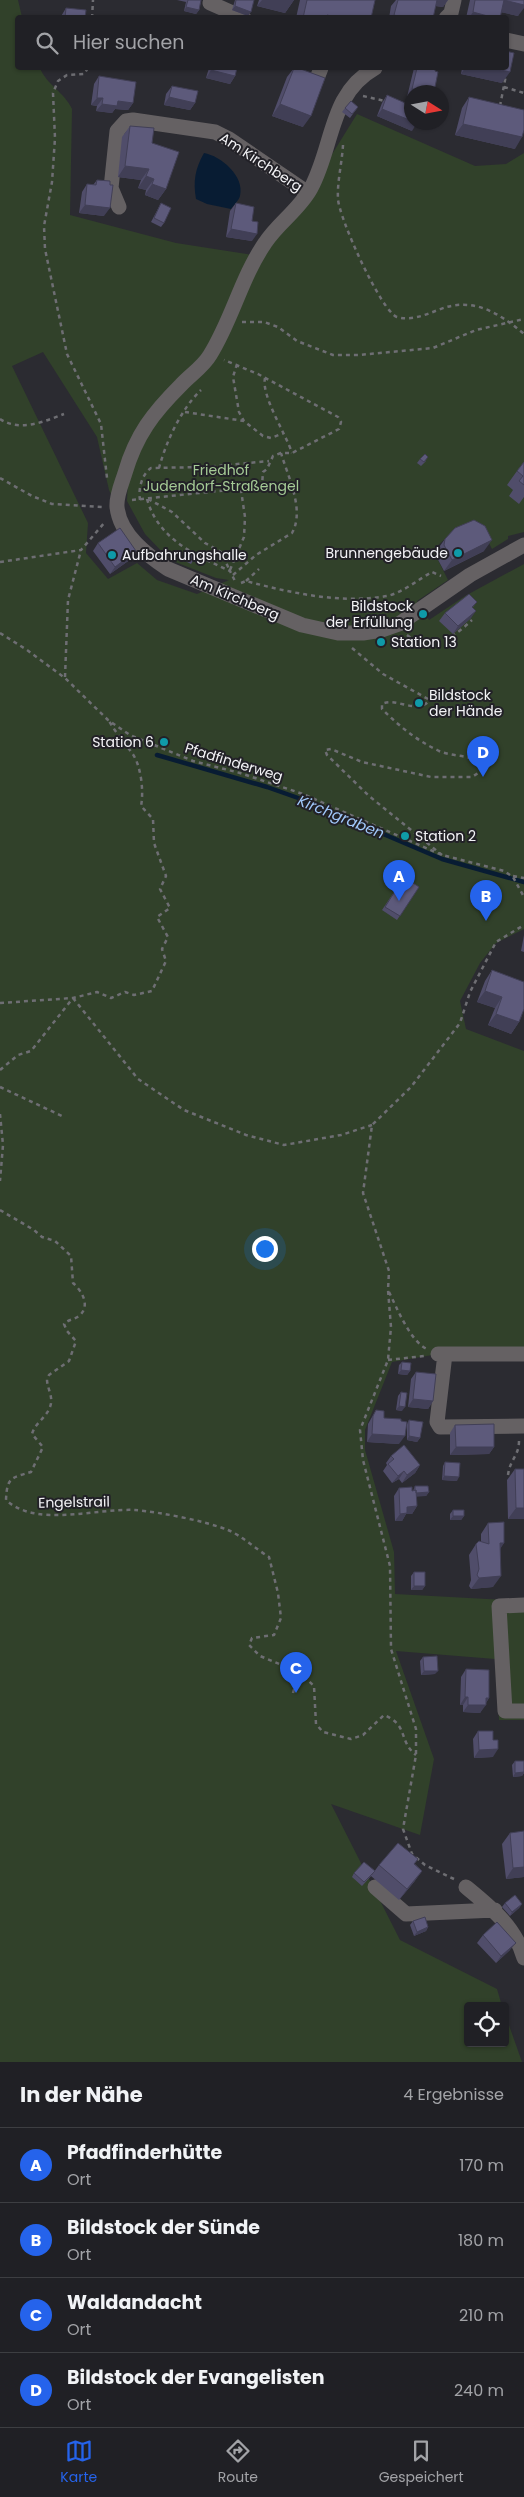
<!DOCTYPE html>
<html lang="de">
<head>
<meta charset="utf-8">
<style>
	:root { --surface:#202025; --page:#28282d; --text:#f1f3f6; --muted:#a2a3a7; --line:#3d3e42; --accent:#2563eb }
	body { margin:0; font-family:Poppins,sans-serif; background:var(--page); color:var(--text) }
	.controls { position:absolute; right:15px; bottom:15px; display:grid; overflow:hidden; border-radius:5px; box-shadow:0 1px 4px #0004 }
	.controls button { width:45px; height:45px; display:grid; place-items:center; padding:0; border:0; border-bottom:1px solid var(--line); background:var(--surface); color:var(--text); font:25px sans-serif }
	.compass { position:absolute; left:404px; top:85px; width:45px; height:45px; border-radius:50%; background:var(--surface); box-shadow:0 1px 4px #0004; rotate:101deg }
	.you { position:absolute; left:264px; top:1248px; width:18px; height:18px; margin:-12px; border:4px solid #fff; border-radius:50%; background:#1a73e8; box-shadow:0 0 0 8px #1a73e833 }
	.badge { display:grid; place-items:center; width:32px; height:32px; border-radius:50%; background:var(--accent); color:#fff; font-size:16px; font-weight:700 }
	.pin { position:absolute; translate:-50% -41px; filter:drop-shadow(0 1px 2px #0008) }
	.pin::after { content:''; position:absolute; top:26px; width:18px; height:15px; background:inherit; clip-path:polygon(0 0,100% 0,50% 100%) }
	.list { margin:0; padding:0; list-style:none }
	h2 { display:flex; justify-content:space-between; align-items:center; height:65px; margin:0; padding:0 20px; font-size:21px }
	h2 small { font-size:16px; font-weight:400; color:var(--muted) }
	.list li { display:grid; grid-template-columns:32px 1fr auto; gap:15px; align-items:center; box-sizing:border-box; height:75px; padding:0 20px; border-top:1px solid var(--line) }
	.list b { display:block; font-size:19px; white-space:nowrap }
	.list p { margin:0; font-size:16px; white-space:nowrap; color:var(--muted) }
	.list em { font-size:16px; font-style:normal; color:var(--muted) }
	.icon { flex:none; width:28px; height:28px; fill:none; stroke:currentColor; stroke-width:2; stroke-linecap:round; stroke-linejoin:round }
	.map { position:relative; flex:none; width:524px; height:2062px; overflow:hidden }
	.search { position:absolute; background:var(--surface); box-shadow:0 1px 4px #0004; left:15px; right:15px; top:15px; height:55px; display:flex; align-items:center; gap:12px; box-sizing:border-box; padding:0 18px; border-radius:5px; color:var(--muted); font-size:19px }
	.sheet { height:365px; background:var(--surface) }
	nav { display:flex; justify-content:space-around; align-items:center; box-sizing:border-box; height:70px; border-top:1px solid var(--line); background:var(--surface); font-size:14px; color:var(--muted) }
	nav a { display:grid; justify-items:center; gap:2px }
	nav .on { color:var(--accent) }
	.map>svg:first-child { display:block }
</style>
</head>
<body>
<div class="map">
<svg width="524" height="2062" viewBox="0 0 524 2062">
	<rect width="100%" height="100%" fill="#2b2b31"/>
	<path fill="#31412a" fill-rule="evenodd" d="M0,0H18L22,17L18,18V68H40C46,84 65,93 72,109L70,215L176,243L253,255L308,193L357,114L475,166L506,164L524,153V465L513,490L519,503L524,497V532L508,536V539L492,549L478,522L446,538L436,547V556L448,580L417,601L429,620L465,596L524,564V929L496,943L480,963L460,1001L466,1029L524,1051V1351L438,1354L392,1362L365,1430V1450L394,1552L395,1594L524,1601V1720H499L495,1659L396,1651L434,1759L420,1835L331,1804L400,1940L497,1989L502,2006H468V2043H505V2014L522,2062H0ZM43,352L97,437L109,490L117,507L129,461L127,501L145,534L170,560L216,578L229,580L197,594L157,580L137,563L108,579L86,553L88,523L12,366Z"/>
	<path fill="#081c33" d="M204,153C221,156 245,176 240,196C239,200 234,205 231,209L207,204L196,199C193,181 195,169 204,153Z"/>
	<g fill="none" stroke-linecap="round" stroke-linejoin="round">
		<path stroke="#081c33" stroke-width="4.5" d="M157,755L267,787L301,799L442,859L524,882"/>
		<path stroke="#6e6e73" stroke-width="2.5" stroke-dasharray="4 4" stroke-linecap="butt" d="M92,18L93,0
			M88,68L84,74L67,75L58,81L53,93L55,138L52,182L44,226L45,249L67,354L101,424L107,478
			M504,87L524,93
			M363,96L385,101
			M500,106L506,75
			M343,145C342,163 337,182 338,199C339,218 381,311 397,317C411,321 425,315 438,310C472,296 498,312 524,334
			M242,322H264L278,327L297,341L333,355H359L433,348L476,330L524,319
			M237,364L233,377L239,412L244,421
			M265,378C261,396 286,434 292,453
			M185,412L244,421L263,436L271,438L284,433
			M0,419C20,432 43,422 64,414
			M159,468C166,442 181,409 201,390
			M0,478L32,496L52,504L103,507
			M147,499C158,539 195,555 230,571L235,581
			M148,499L172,512L205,543L221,552L230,571
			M132,500L257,487L262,485L263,472L267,469L273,456L281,453H292L339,429L341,422L338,417L258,374L224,360
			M140,500C138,489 142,474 151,468L205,467L269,461
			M0,562L81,550L105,522
			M230,570L244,537L245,517L241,490
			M233,575L256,555L292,533C305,510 288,477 281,453
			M246,581L259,569
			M241,583L246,581C291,593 340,604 387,596C402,593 419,579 432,572L441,576
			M0,633L27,650L65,678L108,720L130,735L193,761L240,773L303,794L442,855L504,871L513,877L524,897
			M407,635C431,654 454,637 472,620
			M352,648L383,674L428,699V702C416,714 396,697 382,704V709C399,726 416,740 439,751C455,758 474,753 486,768L472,777H431L362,762L331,749L325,750L327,755L369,796L442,855
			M65,677L68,600L81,550
			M513,876L524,878
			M73,998L138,1079L184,1110L246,1135L284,1145L341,1135L372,1125
			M0,1003L73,998L97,992L111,998L125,992L134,995L152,991L166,961L162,949L168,937L157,917L170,908L160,889L166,876L154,843L153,819L141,806C144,791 141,765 132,753C124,742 116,733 109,721
			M0,1070L18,1055L31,1051L73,998
			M0,1087L62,1116
			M0,1114L3,1145L0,1181
			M0,1210L34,1230L42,1237L55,1241L71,1256L73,1283C82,1291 91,1306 79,1316C74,1320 69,1319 64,1324L67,1331L76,1341L69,1361L49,1375L47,1379C47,1389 54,1397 50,1407C46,1418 35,1423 32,1434L43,1447L31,1472C11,1478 7,1477 6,1500C36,1528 96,1508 135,1510C160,1512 205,1521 228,1530C242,1536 256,1549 269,1557L278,1593L281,1618L274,1635L252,1638L249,1645L260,1656L299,1672L314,1686L316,1724L323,1732L351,1739L363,1735L384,1715C409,1725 398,1741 416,1755
			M389,1292C397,1308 410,1341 427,1349
			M388,1360L424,1356
			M508,1475C510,1459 519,1456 519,1441
			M293,1693L299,1672
			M454,1879L425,1865L412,1854L403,1829L416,1755V1729L391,1649L390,1566L363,1460L360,1430L388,1360L391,1327L388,1290L389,1271L363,1193L372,1125L411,1087L460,1023L470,992L496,942L524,925"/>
		<path stroke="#656163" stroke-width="15" d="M210,3L244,18
			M446,18L451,13L454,0
			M506,40L524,44
			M375,68C329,94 334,145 311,188C300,209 278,223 265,243C241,278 232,320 210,355C203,367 190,375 181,385C153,413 136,435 125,473C122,483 116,496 117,507C120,535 147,555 168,569L302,625L338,633H363L382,630L399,624L470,575L524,545
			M316,81L321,68
			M119,207L111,188L117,131L126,121L133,120L215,132L229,139L308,193
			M438,1354H524
			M445,1354L437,1422L440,1427L524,1426
			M524,1605L499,1606L505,1711H524
			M375,1887L406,1914L495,1910
			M466,1887C490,1907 515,1926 524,1958"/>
	</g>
	<path fill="#504d6a" d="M177,0H201L199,10L196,14L184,11L186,2Z
		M235,0H254L248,16L232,10Z
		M259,0H294L285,13L257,6Z
		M300,0H375L371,18H296Z
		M396,0H448L443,7L435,6L433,18H389L391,6Z
		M470,0H524L518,16L501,12L500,18H466Z
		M66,8L85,18H60Z
		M209,68H237L235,76L230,84L206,78Z
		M294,68H298L303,127L272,116L287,77Z
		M414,68H435L407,97Z
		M462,68H506L502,83L461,74Z
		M99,76L133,103L128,110L115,109L112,113L96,111L97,106L91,105L94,84Z
		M172,86L195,103L190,110L164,105L166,94Z
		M387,95L412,131L377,116L382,103Z
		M469,97L515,149L455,135L462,108Z
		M358,107L350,118L342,112L345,108Z
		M130,126L152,143L166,189L158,200L145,195L146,190L138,188L141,180L118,177L122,137Z
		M97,180L104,216L79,213L82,192L87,184L93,185Z
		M161,203L164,223L161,227L151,222Z
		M236,203L252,221V241L226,237L230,211Z
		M420,459L426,461L421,466L417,463Z
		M524,462V497L519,504L509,496L513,490L507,485L517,471Z
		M445,539L484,551L444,571L436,556L437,550Z
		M98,543L136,551L131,559L110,574L93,551Z
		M191,551L197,555L191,564L185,561Z
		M477,602L473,607L471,618L453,634L439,621L445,613Z
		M404,877L419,887L397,920L382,910Z
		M524,935V952L521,951Z
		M492,970L522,1015L519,1022L511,1034L488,1025L495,1008L477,1002L485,981Z
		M402,1362L410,1371L407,1375L398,1374L399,1365Z
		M416,1372L433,1401L428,1409L408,1407L411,1379Z
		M401,1392L402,1411L396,1410L398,1396Z
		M376,1410L384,1418L399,1444L367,1442L368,1424Z
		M409,1420L420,1438L417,1442L407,1440V1424Z
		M455,1425L494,1447L489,1454L450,1455V1433Z
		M391,1456L420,1465L415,1473L402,1483L399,1479L392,1483L383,1471L387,1465L386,1463Z
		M445,1462L457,1481L442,1480L443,1466Z
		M515,1469L524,1519H508L507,1480Z
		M415,1486L429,1492L426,1496H417V1506L412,1514H406L402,1521H395L394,1496L399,1488L413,1491Z
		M453,1510L464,1516L461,1520H450V1514Z
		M488,1523L504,1543L500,1548L493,1587L471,1589L469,1586L471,1580L469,1555L476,1544L481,1542V1534Z
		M414,1572L425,1586L422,1590H411V1576Z
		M423,1657L435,1674L421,1675L420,1661Z
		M466,1669L489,1698L480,1713L463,1712V1705H460L461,1677Z
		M478,1731L493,1740V1757L474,1758L473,1739Z
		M515,1761H524V1773L522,1776L513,1777L512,1765Z
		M510,1833L524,1877L506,1879L502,1844Z
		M415,1864L422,1871L414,1882L399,1900L371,1876L379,1865Z
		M354,1873L372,1875L362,1886L352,1877Z
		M505,1903L522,1904L519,1908L510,1916L502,1907Z
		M413,1921L428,1927L426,1931L414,1936L410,1925Z
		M483,1935L510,1950L496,1963L477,1943Z"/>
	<path fill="#413f56" d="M262,0H294L285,13L257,6Z
		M434,0H448L443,7L430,5Z
		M504,0L524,5V8L518,16L496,11Z
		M235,6L251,12L248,16L232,10Z
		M186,7L199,10L196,14L184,11Z
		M473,12L495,18H469Z
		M327,15L339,18H325Z
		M394,15L405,18H393Z
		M465,68H491L510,72L502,83L461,74Z
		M211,70L235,76L230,84L206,78Z
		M412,89L433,92H412V98L407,97Z
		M169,97L195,103L190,110L164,105Z
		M97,98H103L97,106L91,105Z
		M118,101L133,103L128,110L115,109L112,113L96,111L102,104Z
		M280,104L311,116L303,127L272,116Z
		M382,109L412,121V122L417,123L412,131L377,116Z
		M463,124L522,137L515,149L455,135Z
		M125,166L149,169L141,180L118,177Z
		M146,176L154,179L146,190L138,188Z
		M152,184L166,189L158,200L145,195Z
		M85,205L110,208L104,216L79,213Z
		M231,229L257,234L252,241L226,237Z
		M492,540L484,551L444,571L452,560Z
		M136,551L131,559L110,574L115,567Z
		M476,611L471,618L453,634L458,626Z
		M485,991L502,997L495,1008L477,1002Z
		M496,1014L519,1022L511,1034L488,1025Z
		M401,1370L410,1371L407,1375L398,1374Z
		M413,1399L433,1401L428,1409L408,1407Z
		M399,1406L405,1407L402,1411L396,1410Z
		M372,1434L405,1436L399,1444L367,1442Z
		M409,1436L420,1438L417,1442L407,1440Z
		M456,1447H494L489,1454L450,1455Z
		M420,1465L415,1473L402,1483L407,1475Z
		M404,1471L399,1479L392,1483L398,1476Z
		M444,1476L459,1477L457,1481L442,1480Z
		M429,1492L426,1496L413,1497L416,1493Z
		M417,1506L412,1514H406L402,1521H395L400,1514L407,1507Z
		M516,1508H524V1519H508Z
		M453,1516H464L461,1520H450Z
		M500,1543H504L497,1554Z
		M501,1576L493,1587L471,1589L479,1578Z
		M414,1586H425L422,1590H411Z
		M424,1671H438L435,1674L421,1675Z
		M465,1697H468L463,1705H460Z
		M486,1698H489L484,1705H486L480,1713L463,1712L468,1705Z
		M498,1749L493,1757L474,1758L479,1750Z
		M524,1772L522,1776L513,1777L515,1773Z
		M524,1867V1877L506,1879L513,1868Z
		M422,1871L414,1882L399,1900L407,1889Z
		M522,1904L519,1908L510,1916L512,1912Z
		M428,1927L426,1931L414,1936L417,1932Z
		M516,1943L510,1950L496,1963L501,1956Z"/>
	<path fill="#5d5a7b" stroke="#413f56" d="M188,0H201L199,10L186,7Z
		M236,0H254L251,12L235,6Z
		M307,0H375L371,18H339L327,15L326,18H303Z
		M398,0H437L433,18H405L394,15Z
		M475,0H524V5L504,0L500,18H495L473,12Z
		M66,8L86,10L85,18H65Z
		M506,51L514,53L510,72L491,68H506Z
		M212,68H237L235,76L211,70Z
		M294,68H298L325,78L311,116L280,104Z
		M417,68H435V71L438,72L434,92L412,89Z
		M99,76L136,82L133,103L118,101L117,106L102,104L103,98H97Z
		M172,86L198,91L195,103L169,97Z
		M387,95L412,106V121L382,109Z
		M469,97L524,110V130L522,137L463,124Z
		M351,101L358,107L352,114L345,108Z
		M130,126L154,128L152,143L179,152L166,189L152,184L154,179L146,176L149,169L125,166Z
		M97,180L110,181V185H113L110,208L85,205L87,184L96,185Z
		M161,203L171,208L164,223L154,218Z
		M236,203L254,207L252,221L258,222L257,234L231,229Z
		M425,454L428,457L424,462L420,459Z
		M524,462V485L519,481L523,476L517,471Z
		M474,520L485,526L492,540L452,560L444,545L445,539L455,528Z
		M120,528L136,551L115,567L98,543Z
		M191,551L197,555L193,561L188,557Z
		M469,594L477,602L472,607L476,611L458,626L445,613Z
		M404,877L419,887L400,916L385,907Z
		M492,970L524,982V1009L519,1022L496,1014L502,997L485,991Z
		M402,1362L411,1363L410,1371L401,1370Z
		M416,1372L436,1374L433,1401L413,1399Z
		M401,1392L407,1393L405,1407L399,1406Z
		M376,1410L384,1411V1418L401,1419V1421L407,1422L405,1436L372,1434L373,1416Z
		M409,1420L423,1422L420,1438L409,1436Z
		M494,1424V1447H456L455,1425Z
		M404,1445L420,1465L407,1475L404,1471L398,1476L388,1464L394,1459L391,1456Z
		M445,1462L460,1463L459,1477L444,1476Z
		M515,1469H524V1508H516Z
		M415,1486H428L429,1492L416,1493V1490L415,1491Z
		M412,1487V1491L416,1490L417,1506L407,1507V1513L400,1514L399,1488Z
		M453,1510H464V1516H453Z
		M504,1522V1543H500L501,1576L479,1578L477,1575L479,1569L476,1544L479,1541L489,1544L488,1523Z
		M414,1572H425V1586H414Z
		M437,1656L438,1671H424L423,1657Z
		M466,1669L489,1670V1698H486V1705H468V1697H465Z
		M478,1731H493V1740H498V1749L479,1750Z
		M515,1761H524V1772L515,1773Z
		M524,1831V1867L513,1868L510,1833Z
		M398,1843L418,1859L414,1864L422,1871L407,1889L379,1865Z
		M364,1862L375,1871L364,1882L354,1873Z
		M515,1895L522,1904L512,1912L505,1903Z
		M425,1917L428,1927L417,1932L413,1921Z
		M497,1922L516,1943L501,1956L483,1935Z"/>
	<g fill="#0f9aa8" stroke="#222127" stroke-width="2">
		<circle cx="458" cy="553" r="5"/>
		<circle cx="112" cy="555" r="5"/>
		<circle cx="423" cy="614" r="5"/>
		<circle cx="381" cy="642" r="5"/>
		<circle cx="419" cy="703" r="5"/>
		<circle cx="164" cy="742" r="5"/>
		<circle cx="405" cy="836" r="5"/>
	</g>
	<g text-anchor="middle" stroke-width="4" stroke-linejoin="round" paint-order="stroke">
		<g font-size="14" fill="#f3f3f6" stroke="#222127">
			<text transform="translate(261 162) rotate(33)" y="5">Am Kirchberg</text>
			<text transform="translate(235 597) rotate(23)" y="5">Am Kirchberg</text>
			<text transform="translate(234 762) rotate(17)" y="5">Pfadfinderweg</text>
			<text transform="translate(74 1502) rotate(-1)" y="5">Engelstrail</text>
		</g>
		<g font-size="14" fill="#a5cb96" stroke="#222127">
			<text x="221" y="475">Friedhof<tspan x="221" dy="16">Judendorf-Straßengel</tspan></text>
		</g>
		<g font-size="14" fill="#f3f3f6" stroke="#222127" text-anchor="start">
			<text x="448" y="558" text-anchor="end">Brunnengebäude</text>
			<text x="122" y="560">Aufbahrungshalle</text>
			<text x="413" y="611" text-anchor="end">Bildstock<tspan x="413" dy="16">der Erfüllung</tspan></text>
			<text x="391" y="647">Station 13</text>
			<text x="429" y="700">Bildstock<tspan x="429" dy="16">der Hände</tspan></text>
			<text x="154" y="747" text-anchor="end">Station 6</text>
			<text x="415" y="841">Station 2</text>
		</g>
		<g font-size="15" font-style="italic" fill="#a0c8fa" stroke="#222127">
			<text transform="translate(341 817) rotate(22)" y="5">Kirchgraben</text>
		</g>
	</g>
</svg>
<div class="controls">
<button><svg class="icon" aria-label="locate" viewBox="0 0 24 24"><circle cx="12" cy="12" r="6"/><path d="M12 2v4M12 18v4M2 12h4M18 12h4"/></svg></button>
</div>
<svg class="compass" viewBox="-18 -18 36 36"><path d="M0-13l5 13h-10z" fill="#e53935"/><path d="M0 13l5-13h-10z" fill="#a2a3a7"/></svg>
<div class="you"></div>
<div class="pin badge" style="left:399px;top:901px">A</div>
<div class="pin badge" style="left:486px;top:921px">B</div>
<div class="pin badge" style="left:296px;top:1693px">C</div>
<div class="pin badge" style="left:483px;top:777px">D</div>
<div class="search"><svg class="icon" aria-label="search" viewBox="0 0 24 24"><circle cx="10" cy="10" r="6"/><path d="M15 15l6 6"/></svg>Hier suchen</div>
</div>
<section class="sheet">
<h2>In der Nähe<small>4 Ergebnisse</small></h2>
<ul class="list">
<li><span class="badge">A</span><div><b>Pfadfinderhütte</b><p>Ort</p></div><em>170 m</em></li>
<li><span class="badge">B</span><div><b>Bildstock der Sünde</b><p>Ort</p></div><em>180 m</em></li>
<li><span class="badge">C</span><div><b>Waldandacht</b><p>Ort</p></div><em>210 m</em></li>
<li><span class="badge">D</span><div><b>Bildstock der Evangelisten</b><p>Ort</p></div><em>240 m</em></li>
</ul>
</section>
<nav>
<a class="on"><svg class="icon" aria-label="map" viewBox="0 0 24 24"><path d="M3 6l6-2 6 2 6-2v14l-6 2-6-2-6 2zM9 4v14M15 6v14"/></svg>Karte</a>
<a><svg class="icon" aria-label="directions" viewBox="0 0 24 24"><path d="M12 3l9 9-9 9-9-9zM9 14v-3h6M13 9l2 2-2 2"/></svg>Route</a>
<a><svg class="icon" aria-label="saved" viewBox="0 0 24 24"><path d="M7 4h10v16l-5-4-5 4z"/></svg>Gespeichert</a>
</nav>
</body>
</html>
